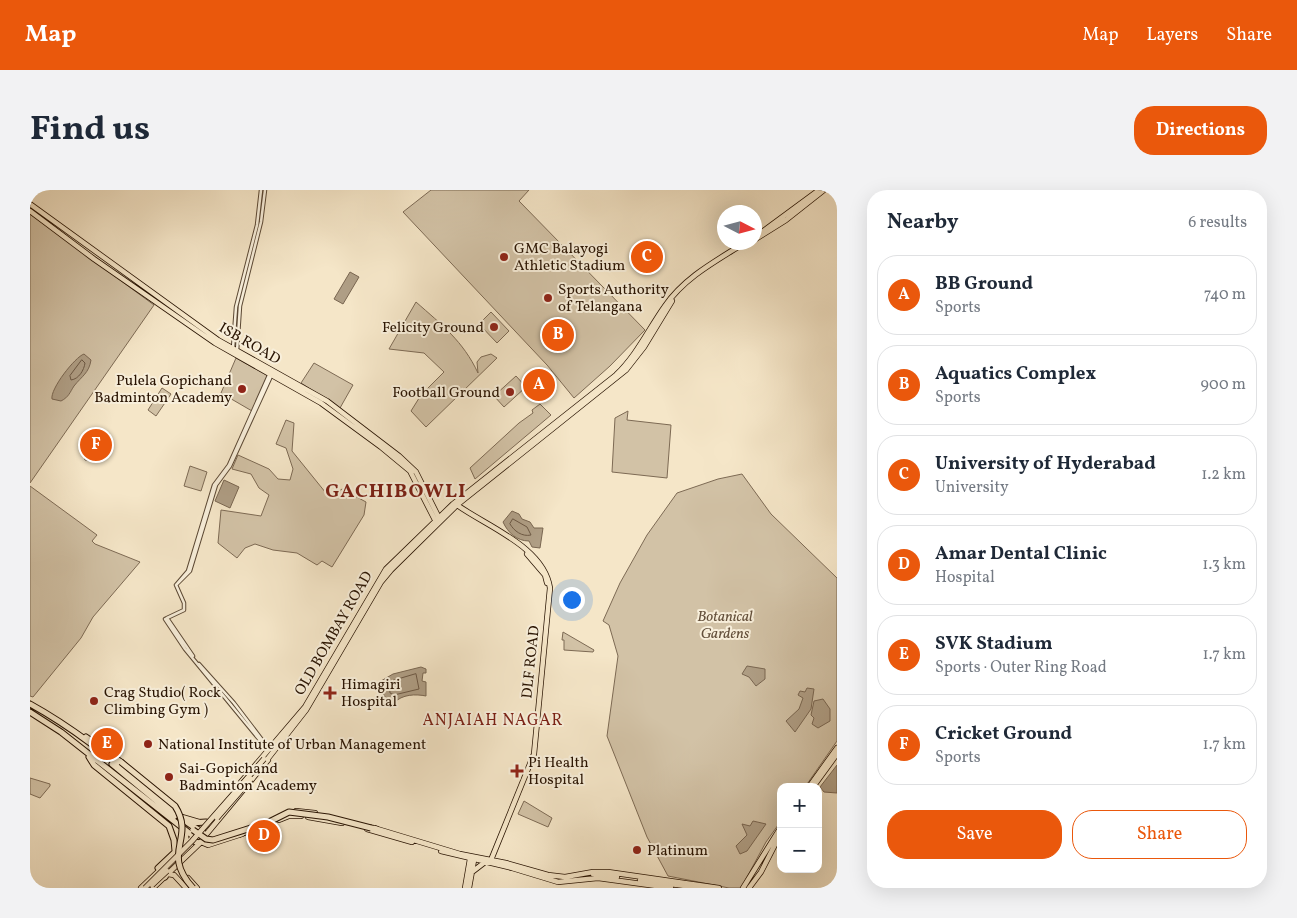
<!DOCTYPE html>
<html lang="en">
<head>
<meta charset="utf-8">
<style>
	:root { --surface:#fff; --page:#f2f2f3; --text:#1f2937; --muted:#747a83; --line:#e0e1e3; --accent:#ea580c }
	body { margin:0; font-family:Vollkorn,serif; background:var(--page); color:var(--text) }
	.controls { position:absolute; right:15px; bottom:15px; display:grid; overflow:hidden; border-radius:10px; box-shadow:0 5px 20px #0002 }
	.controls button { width:45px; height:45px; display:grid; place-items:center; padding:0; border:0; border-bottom:1px solid var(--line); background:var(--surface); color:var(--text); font:25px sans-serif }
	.compass { position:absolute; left:687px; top:15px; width:45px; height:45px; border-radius:50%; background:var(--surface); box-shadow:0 5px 20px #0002; rotate:96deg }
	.you { position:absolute; left:541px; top:409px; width:18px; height:18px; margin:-12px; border:4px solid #fff; border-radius:50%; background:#1a73e8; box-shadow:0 0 0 8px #1a73e833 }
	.badge { display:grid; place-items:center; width:32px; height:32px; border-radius:50%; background:var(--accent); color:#fff; font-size:16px; font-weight:700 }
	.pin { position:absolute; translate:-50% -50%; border:2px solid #fff; box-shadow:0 1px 5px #0006 }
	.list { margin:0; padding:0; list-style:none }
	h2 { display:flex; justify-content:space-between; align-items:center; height:65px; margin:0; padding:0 20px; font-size:21px }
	h2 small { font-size:16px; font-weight:400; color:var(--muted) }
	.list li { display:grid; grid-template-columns:32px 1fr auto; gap:15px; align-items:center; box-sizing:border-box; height:80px; margin:0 10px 10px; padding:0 10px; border:1px solid var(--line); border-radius:20px }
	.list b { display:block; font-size:19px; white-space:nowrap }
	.list p { margin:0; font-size:16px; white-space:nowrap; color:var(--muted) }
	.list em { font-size:16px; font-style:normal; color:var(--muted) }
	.actions { display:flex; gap:10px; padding:15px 20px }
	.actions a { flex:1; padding:11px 0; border:1px solid var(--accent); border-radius:20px; text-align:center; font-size:18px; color:var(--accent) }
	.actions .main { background:var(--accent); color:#fff }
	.map { position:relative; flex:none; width:807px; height:698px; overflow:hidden; border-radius:20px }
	header { display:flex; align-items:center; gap:30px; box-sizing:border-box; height:70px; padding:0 25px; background:var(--accent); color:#fff }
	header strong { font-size:24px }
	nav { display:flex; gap:28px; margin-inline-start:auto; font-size:18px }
	.intro { display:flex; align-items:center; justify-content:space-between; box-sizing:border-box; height:120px; padding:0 30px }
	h1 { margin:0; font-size:35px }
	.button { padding:12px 22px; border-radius:20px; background:var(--accent); color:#fff; font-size:18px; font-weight:700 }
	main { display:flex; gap:30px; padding:0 30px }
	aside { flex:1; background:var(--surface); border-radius:20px; box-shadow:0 5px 20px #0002 }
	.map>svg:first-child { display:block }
</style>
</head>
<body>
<header>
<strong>Map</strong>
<nav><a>Map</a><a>Layers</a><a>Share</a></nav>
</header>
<div class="intro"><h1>Find us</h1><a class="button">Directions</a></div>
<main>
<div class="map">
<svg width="807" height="698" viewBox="0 0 807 698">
	<rect width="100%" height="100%" fill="#f5e6c8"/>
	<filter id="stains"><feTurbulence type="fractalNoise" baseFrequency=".004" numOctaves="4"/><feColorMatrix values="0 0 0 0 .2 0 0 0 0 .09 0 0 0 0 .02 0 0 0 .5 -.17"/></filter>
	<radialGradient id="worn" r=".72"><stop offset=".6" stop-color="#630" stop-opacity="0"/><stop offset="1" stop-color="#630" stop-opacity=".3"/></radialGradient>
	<path fill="#d2c2a6" stroke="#7d6a54" d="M401,0H499L489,11L615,140L580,176L544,208L517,175L373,22Z
		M0,24L124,115L0,293Z
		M386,112C412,135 433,151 448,183L447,172L451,167L461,164L467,168L396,237L381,221L391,205L414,182L394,163L359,159Z
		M461,122L479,141L467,153L449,134Z
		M206,168L238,186L222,221L191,203Z
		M284,173L323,195L310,218L271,193Z
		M486,186L496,197L474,217L464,206Z
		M132,198L141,204L126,226L118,220Z
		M510,214L521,225L445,289L440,278L489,233L503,223L502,220Z
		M598,221L597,230L641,235L637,288L582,282L585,228Z
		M256,230L264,233L262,261L300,308L312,299L336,312L334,325L302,377L292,371L287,375L267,363L243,360L225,354L215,358L207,368L188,353L191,320L231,326L239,305L229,298L221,284L202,279L208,265L239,279L248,289L260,290L263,279L256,258L246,254Z
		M63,238L79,243L82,253C80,265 73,268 61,268L60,271L55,270L50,253L55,242Z
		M160,276L177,282L171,301L154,296Z
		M712,284L741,324L807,388V551L775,597H751V631L736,652L711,698H699L638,686L617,647L577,546L588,466L579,435L573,431L590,393L617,345L647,303L688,289Z
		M0,296L67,345L62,351L65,354L110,372L63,427L51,448L3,507L0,506Z
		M533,442L564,460L563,462L534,460V450H532Z
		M0,588L20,594V596L10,608L0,604Z
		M494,611L522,628L518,637L488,624Z"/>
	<path fill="#af9e85" stroke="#796651" d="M320,82L329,87L313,114L304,109Z
		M54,164L61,170C59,183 52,186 44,196C40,202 39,207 31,211L22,209C20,199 45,167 54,164Z
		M194,290L209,297L200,318L185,311Z
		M482,321L489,324L492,329L500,332L504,338H513L510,358L502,357L499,351C487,351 478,343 473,332Z
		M717,476L735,479V489L726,496L719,487L712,484Z
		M391,477L396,479V483H393L392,491L396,492V506C386,504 372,504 364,513L354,506L351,491L363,484Z
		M777,498L784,499L781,519L765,542L756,531L769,519L773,508L768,505L770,501L775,502Z
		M793,509L800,519V531L788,538L782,534L784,528L781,525L784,511Z
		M807,575V603L794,602L790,597Z
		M723,631L736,634L717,661L710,664L706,656L717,645L712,634L720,636Z"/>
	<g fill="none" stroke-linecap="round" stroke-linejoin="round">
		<path stroke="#6c5844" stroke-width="1" d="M52,170L55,173C54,180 49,189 41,190L40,186Z
			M483,329L497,337L501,345C492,347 484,341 480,334Z
			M386,484L389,499L364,505L360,503L359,492Z"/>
		<defs>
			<path id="minor" d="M203,158L206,117L227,35L231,0
				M207,161L210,116L231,32L235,0
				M240,183L199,275L184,295L158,381L146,395L160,381L186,295L200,276L242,184
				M137,428L135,429L155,459L238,560
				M137,428L163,466
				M137,428L154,420V413L146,395
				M169,474L204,513L239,559"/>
			<path id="major" d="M0,14L188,150L297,211L369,266L386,282L410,330
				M0,21L64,69L185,153L291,213L351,257L380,281L406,332
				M728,45L789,0
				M724,50L756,30L794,0
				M427,315C458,337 514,357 520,398L504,564L461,670
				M497,364L515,385L517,393
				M236,571L276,520L351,392L361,380L427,315L596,180L614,157L642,111
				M211,592L275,517L356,379L423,314L586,185C607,165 618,140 635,116C655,87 686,71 716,52
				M779,597L807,558
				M783,597L807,564
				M266,621L285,623
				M152,627L169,632
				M278,627L312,633
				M249,630L259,626H271
				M344,638L430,664L476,673L518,685L535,687L563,682H578L689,698
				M337,639L382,652
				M174,647L238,570
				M171,652L178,655L212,644
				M153,657L163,647
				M411,661L482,678L528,692L568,688L641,698
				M442,682L455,672
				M138,684L144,685L156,698
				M563,684L587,687
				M158,688L167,698
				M610,690L670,698
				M111,698L132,678
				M123,698L170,653
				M435,698L440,669
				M439,698L444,670
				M713,698L751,637
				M719,698L731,682L751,643"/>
			<path id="highway" d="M0,514C42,537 82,569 119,599C136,613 153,633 173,642V651L168,653L164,651L163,646L31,542L0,522
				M56,547L91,572
				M59,567L64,575L139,636L144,650L145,661
				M82,574L145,626
				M160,633L176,632
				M341,638L346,639
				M210,644L231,637
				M153,656L156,648L155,640
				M135,687L128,678L146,661"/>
		</defs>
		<use href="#minor" stroke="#5b4834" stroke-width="4.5"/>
		<use href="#major" stroke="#281302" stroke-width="6"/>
		<use href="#highway" stroke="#281302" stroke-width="7"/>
		<use href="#minor" stroke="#f8efdb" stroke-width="2.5"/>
		<use href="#major" stroke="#f5e6c8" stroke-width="4.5"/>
		<use href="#highway" stroke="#f5e6c8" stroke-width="5"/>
		<defs>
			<path id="major-bridge" d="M187,628L221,589
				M122,695L137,681
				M115,698L162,651L234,569"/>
			<path id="highway-bridge" d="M91,572L145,616C166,649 130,662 163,698
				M163,640L176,649L183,650L237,633L259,622L298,627L341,638"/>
		</defs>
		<use href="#major-bridge" stroke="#281302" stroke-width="6" stroke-linecap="butt"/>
		<use href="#highway-bridge" stroke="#281302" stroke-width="7" stroke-linecap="butt"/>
		<use href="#major-bridge" stroke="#f5e6c8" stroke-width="4.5"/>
		<use href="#highway-bridge" stroke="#f5e6c8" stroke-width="5"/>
	</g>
	<g fill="#8f2418" stroke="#f8efdb" stroke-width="2">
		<circle cx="474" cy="67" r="5"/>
		<circle cx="518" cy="108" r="5"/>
		<circle cx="464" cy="137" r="5"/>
		<circle cx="212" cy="199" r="5"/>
		<circle cx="480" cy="202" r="5"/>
		<path d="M297.5 495.5h5v5h5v5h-5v5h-5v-5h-5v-5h5z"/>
		<circle cx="64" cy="511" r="5"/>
		<circle cx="118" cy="554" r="5"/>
		<path d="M484.5 573.5h5v5h5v5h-5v5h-5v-5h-5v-5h5z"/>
		<circle cx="139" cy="587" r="5"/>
		<circle cx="607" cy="660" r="5"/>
	</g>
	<g text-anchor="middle" stroke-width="4" stroke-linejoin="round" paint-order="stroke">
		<g font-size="15" fill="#281302" stroke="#f8efdb" text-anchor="start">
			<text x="484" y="63">GMC Balayogi<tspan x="484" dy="17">Athletic Stadium</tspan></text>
			<text x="528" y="104">Sports Authority<tspan x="528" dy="17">of Telangana</tspan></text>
			<text x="454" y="142" text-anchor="end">Felicity Ground</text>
			<text x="202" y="195" text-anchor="end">Pulela Gopichand<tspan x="202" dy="17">Badminton Academy</tspan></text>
			<text x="470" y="207" text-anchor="end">Football Ground</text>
			<text x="311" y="499">Himagiri<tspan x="311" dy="17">Hospital</tspan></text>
			<text x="74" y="507">Crag Studio( Rock<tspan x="74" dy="17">Climbing Gym )</tspan></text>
			<text x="128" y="559">National Institute of Urban Management</text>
			<text x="498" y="577">Pi Health<tspan x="498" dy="17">Hospital</tspan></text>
			<text x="149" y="583">Sai-Gopichand<tspan x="149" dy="17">Badminton Academy</tspan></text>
			<text x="617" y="665">Platinum</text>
		</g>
		<g font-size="15" fill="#281302" stroke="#f8efdb">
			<text transform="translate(220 153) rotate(30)" y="5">ISB ROAD</text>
			<text transform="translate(303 443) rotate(-60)" y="5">OLD BOMBAY ROAD</text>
			<text transform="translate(500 472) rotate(-84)" y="5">DLF ROAD</text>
		</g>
		<g font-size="15" font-style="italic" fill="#64503b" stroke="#f8efdb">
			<text x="695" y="431">Botanical<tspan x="695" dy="17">Gardens</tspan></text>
		</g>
		<g font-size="16" letter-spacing="1" fill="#7a1f14" stroke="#f8efdb">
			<text x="463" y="535">ANJAIAH NAGAR</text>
		</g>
		<g font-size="20" font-weight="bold" letter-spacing="1" fill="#7a1f14" stroke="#f8efdb">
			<text x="366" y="307">GACHIBOWLI</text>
		</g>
	</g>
	<rect width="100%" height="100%" filter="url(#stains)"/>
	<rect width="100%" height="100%" fill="url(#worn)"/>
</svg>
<div class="controls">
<button>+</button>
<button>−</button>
</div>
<svg class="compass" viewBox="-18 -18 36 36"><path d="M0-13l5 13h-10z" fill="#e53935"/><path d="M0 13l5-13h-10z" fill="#747a83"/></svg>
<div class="you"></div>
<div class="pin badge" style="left:509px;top:195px">A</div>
<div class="pin badge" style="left:528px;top:145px">B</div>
<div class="pin badge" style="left:617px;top:67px">C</div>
<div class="pin badge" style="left:234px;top:646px">D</div>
<div class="pin badge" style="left:77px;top:554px">E</div>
<div class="pin badge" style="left:66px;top:255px">F</div>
</div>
<aside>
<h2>Nearby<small>6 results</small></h2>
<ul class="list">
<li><span class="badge">A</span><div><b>BB Ground</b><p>Sports</p></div><em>740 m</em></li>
<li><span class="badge">B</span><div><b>Aquatics Complex</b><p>Sports</p></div><em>900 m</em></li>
<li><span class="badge">C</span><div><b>University of Hyderabad</b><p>University</p></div><em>1.2 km</em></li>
<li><span class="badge">D</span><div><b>Amar Dental Clinic</b><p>Hospital</p></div><em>1.3 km</em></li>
<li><span class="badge">E</span><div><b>SVK Stadium</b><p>Sports · Outer Ring Road</p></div><em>1.7 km</em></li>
<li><span class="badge">F</span><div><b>Cricket Ground</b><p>Sports</p></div><em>1.7 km</em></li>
</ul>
<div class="actions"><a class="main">Save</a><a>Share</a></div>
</aside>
</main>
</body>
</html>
